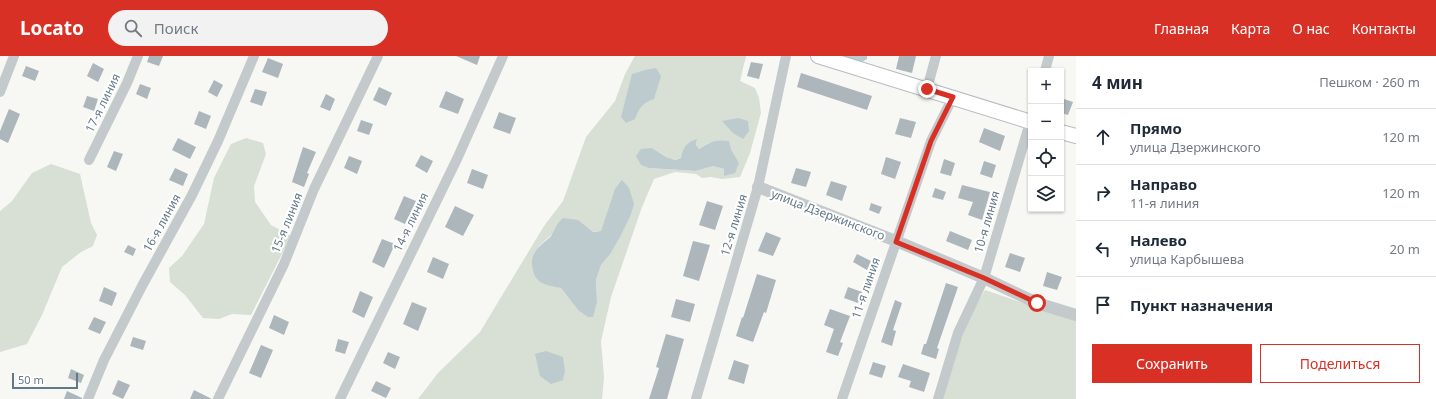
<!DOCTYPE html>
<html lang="ru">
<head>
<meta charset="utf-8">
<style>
	:root { --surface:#fff; --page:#f2f2f3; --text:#1f2937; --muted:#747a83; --line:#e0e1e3; --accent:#d93025 }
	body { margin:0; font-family:"Noto Sans",sans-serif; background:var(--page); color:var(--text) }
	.controls { position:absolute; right:12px; top:12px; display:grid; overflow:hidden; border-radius:0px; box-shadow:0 1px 3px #0004 }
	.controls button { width:36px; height:36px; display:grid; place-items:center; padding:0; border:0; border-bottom:1px solid var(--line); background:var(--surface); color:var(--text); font:20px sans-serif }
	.scale { position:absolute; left:12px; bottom:10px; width:66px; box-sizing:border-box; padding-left:4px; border:2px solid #647987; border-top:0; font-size:11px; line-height:14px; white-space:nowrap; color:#647987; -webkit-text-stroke:3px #fff; paint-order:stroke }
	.stop { position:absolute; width:12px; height:12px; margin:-9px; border:3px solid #d93025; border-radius:50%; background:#fff }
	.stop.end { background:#d93025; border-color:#fff; box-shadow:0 1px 4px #0008 }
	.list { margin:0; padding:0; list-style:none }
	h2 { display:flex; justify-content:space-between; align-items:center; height:52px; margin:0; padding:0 16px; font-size:17px }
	h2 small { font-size:13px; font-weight:400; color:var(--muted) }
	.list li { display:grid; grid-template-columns:26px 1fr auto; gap:12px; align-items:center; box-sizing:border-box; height:56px; padding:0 16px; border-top:1px solid var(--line) }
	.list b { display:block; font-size:15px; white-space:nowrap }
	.list p { margin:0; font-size:13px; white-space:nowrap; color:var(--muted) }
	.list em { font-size:13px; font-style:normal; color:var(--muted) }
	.actions { display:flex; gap:8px; padding:12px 16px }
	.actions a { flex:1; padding:9px 0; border:1px solid var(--accent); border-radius:0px; text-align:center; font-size:14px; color:var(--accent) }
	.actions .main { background:var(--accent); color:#fff }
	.icon { flex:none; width:22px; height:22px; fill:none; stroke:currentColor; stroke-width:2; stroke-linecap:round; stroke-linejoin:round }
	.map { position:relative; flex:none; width:1076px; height:343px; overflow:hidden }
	header { display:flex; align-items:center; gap:24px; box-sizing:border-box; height:56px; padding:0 20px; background:var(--accent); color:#fff }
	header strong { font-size:19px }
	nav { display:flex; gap:22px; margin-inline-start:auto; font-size:14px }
	.search { width:280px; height:36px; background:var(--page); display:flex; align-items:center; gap:10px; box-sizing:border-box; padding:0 14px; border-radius:22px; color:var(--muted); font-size:15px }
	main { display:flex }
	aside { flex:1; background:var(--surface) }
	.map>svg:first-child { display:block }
</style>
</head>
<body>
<header>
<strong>Locato</strong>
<div class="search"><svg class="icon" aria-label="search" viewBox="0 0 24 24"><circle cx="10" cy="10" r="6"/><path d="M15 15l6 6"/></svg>Поиск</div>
<nav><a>Главная</a><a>Карта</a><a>О нас</a><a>Контакты</a></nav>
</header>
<main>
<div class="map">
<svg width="1076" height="343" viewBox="0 0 1076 343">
	<rect width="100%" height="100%" fill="#f7f7f3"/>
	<path fill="#d8dfd4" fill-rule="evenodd" d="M635,0H746L740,25L755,32L759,42L761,57L750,97L740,121L722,123L711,121L702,122L696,118L675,116L654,123L642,151L611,241L601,285L604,321L602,343H418L438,317L480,276L544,170L563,145L586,81L615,45L625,18ZM697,84L696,89L699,93L709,87L731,93L739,107L725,120L724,113L713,110L696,115L649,112L652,92L666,101L674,104L681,102ZM630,161L611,197L601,209L596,224L597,246L578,254L561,232L551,230L538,224L532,212L539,190L551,179L601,175L606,163Z
		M246,82L263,87L266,98L254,130L255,146L271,169L291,180L251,259L232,258L219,263L203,262L185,239L170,226L169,212L182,200L204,168L214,122L231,88Z
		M51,108L80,118L91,167L97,179L93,190L81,196L62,211L42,259L27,288L0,296V155L12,145L32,117Z
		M985,234L1076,265V343H940L960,276Z"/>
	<path fill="#bdcace" d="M843,0H867V3L862,6Z
		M656,12L661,20L654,43C642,47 639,52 635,63L626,67L621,61L632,18L645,14Z
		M738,62L748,65L749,75L743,83L733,77L722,65Z
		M697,83L696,89L699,93C710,86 715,83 729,85L731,93L739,107L735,117L724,120V113L713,110L696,115L649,112L641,109L636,100L641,93L652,92L666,101L675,104L681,102C683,91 687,86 697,83Z
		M622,124L629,132L634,148L630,161L621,179L611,197L601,209L596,224L597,246L593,261H588L578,254L561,232C554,231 543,229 538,224C532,218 530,205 534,198C538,190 545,186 551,180C556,173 555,169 563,162L578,164L593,176L601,175L615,133Z
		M546,295L563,301L565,315L563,324L551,328L540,320L535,298Z"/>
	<path fill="#adb6bb" d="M149,0H163L159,10L147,6Z
		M456,0H480L477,9Z
		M899,0H916L912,17L896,13Z
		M268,2L283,8L278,22L262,16Z
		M751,6L763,8L759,23L747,20Z
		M93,7L104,13L98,26L87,20Z
		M26,10L39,15L35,25L22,20Z
		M801,17L872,40L867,54L797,31Z
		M214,24L223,29L217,41L208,36Z
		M140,28L151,32L147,43L136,38Z
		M379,31L392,37L386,50L373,44Z
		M255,33L267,36L262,50L250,46Z
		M446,35L464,43L458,58L439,51Z
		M326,38L335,43L330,55L320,51Z
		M87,40L98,43L94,55L83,51Z
		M1061,42L1073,46L1068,59L1061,57Z
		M9,53L20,58L8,87L0,83V75Z
		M199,55L211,60L206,73L194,68Z
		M499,56L516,62L510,78L493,72Z
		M900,62L916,66L911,82L895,78Z
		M361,64L373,68L369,79L357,75Z
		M984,72L1005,80L1000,95L979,86Z
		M178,82L196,91L190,103L172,94Z
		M303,91L316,96L307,117L309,118L304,131L292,126Z
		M114,95L123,98L116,115L107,111Z
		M421,99L433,105L427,117L415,110Z
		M349,100L362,105L357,118L344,112Z
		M886,101L901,106L895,123L881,118Z
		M944,103L955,107L951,120L940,117Z
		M984,105L996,109L992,122L980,118Z
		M175,112L188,118L183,130L169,124Z
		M796,112L811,116L806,131L791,127Z
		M472,113L488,119L483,133L467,127Z
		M831,125L847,130L842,145L826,139Z
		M962,129L990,136L982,164L968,159L973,146L958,142Z
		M935,132L946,136L943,144L932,141Z
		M404,140L416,145L405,168L394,163Z
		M707,145L723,150L715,174L699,169Z
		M871,147L882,151L879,158L869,154Z
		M455,150L474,159L463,180L445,171Z
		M950,175L972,184L968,194L946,185Z
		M766,176L781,182L773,200L758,195Z
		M382,183L395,188L384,212L372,206Z
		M693,185L710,189L699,225L683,220Z
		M128,189L136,193L133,200L124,196Z
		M1010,197L1025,202L1020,216L1005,211Z
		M857,198L871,205L867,214L853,206Z
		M433,201L449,208L443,223L427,216Z
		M1047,216L1062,221L1057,234L1043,230Z
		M757,218L776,224L766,257L764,256L753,286L736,280L742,261L743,262Z
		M946,227L958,231L937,292L939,293L936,303L921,298L924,288H926Z
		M104,231L117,237L112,250L99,245Z
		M848,231L862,236L858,247L844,242Z
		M360,235L373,241L364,262L352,256Z
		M676,243L695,248L690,266L671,261Z
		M895,244L902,247L893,274L896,275L892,290L881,286Z
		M412,246L427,252L418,275L403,268Z
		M830,253L850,260L840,286L843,287L838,300L826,296L834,273L824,269Z
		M274,259L289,266L284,279L269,272Z
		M94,261L106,266L100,278L88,273Z
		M666,278L684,283L667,343H649L659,312L656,311Z
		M133,281L146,285L143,294L130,290Z
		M338,283L349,286L345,298L335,295Z
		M261,289L273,294L261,322L249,317Z
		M388,296L400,301L395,313L383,307Z
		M734,304L749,309L744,328L728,323Z
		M873,306L886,310L882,322L869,318Z
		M903,308L930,317L924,336L909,331L911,325L898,321Z
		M71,313L84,319L81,327L68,322Z
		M118,324L130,329L123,343L112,338Z
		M376,325L391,332L386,342L371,335Z
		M194,334L212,343H190Z
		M67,335L82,342V343H64Z"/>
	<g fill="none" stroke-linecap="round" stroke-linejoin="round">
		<defs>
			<path id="secondary" d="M818,0L1031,66
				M1061,76L1076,80"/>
		</defs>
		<use href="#secondary" stroke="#b6bcc0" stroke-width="16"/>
		<path stroke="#c4c9cc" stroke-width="10" d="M1045,15L1049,0
			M927,33L936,0
			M0,36L14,0
			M89,104L127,27L138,0
			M88,343L104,304L142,230L192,139L218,85L254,0
			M218,343L284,208L314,133L378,0
			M340,343L457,103L503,0
			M696,343L758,131L786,0
			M842,343L931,85L953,41
			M938,343L958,277L984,222L1031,63"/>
		<path stroke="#c4c9cc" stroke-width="12" d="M758,131L896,185L984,222L1037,247L1076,259"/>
		<use href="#secondary" stroke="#fff" stroke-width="14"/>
	</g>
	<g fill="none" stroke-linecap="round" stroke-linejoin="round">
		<path stroke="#d93025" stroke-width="5" d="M927,33L953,41L931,85L896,186L984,222L1037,247"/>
	</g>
	<g text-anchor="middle" stroke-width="4" stroke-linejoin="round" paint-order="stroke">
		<g font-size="12" fill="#647987" stroke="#fff">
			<text transform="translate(103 47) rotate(-64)" y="4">17-я линия</text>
			<text transform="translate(828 159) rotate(21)" y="4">улица Дзержинского</text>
			<text transform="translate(411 166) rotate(-64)" y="4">14-я линия</text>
			<text transform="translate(987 166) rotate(-74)" y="4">10-я линия</text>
			<text transform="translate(162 167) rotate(-61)" y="4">16-я линия</text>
			<text transform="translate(287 167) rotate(-68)" y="4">15-я линия</text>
			<text transform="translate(734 169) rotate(-73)" y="4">12-я линия</text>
			<text transform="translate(866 232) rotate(-71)" y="4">11-я линия</text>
		</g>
	</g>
</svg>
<div class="controls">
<button>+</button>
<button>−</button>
<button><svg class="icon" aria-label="locate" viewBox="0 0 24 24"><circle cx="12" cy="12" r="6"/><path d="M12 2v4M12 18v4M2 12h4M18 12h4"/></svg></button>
<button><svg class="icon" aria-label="layers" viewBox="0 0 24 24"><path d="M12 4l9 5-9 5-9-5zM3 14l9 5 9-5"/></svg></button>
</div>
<div class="scale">50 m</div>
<div class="stop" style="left:1037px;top:247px"></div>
<div class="stop end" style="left:927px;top:33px"></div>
</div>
<aside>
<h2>4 мин<small>Пешком · 260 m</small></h2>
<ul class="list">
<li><svg class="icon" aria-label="ahead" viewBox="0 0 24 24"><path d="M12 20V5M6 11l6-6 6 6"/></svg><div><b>Прямо</b><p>улица Дзержинского</p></div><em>120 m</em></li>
<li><svg class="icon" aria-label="right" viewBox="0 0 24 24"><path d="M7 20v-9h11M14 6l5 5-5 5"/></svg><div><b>Направо</b><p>11-я линия</p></div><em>120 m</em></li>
<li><svg class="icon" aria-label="left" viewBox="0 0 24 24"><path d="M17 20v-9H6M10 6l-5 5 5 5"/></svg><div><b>Налево</b><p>улица Карбышева</p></div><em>20 m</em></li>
<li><svg class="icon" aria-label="arrive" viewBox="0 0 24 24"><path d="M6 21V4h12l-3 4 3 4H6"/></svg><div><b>Пункт назначения</b></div></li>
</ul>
<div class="actions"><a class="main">Сохранить</a><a>Поделиться</a></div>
</aside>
</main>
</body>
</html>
